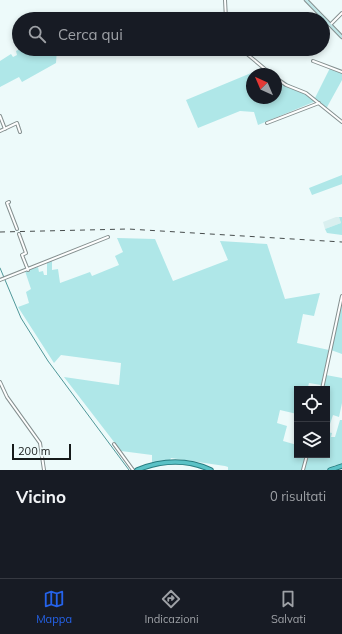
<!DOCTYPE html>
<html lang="it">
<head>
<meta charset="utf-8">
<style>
	:root { --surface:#171b24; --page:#20242c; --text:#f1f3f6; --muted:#9ea1a6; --line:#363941; --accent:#2563eb }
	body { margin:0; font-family:Mulish,sans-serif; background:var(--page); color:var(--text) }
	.controls { position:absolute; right:12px; bottom:12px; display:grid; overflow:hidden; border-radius:0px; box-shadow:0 2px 6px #0003 }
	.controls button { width:36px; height:36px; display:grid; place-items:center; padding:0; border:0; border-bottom:1px solid var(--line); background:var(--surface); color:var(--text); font:20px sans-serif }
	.compass { position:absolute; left:246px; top:68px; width:36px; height:36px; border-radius:50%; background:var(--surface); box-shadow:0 2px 6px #0003; rotate:316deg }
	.scale { position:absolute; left:12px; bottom:10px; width:59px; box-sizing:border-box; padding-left:4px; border:2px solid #161a1a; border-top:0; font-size:11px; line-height:14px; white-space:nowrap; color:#161a1a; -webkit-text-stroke:3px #edfafa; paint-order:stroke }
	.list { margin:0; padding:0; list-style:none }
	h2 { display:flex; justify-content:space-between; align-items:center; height:52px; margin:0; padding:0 16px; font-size:17px }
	h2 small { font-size:13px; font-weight:400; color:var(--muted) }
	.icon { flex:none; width:22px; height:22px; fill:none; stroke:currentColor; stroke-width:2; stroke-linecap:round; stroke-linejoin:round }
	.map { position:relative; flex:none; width:342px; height:470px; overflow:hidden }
	.search { position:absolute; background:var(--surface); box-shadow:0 2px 6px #0003; left:12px; right:12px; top:12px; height:44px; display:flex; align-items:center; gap:10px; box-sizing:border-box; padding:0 14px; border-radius:22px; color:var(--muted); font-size:15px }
	.sheet { height:108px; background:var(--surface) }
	nav { display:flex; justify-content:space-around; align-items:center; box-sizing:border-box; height:56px; border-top:1px solid var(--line); background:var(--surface); font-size:11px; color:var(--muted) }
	nav a { display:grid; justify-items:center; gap:2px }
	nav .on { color:var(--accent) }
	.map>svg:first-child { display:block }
</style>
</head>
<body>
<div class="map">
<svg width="342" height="470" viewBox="0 0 342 470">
	<rect width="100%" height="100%" fill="#edfafa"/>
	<path fill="#d9efef" d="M336,217H339L341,223L325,229L323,222Z"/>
	<path fill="#afe7e8" d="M20,49L26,51L29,49H57L56,63L22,82L19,77L0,87V61L11,54L13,57L17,55L16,51Z
		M330,68L342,73V80L326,109L316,101L258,125L254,112L240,111L198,128L186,100L261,69L268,74H252V98H276V79L279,81L281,80L315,98Z
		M342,175V184L312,195L309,188Z
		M339,217H342V235L327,233L325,229L341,223Z
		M117,238L155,239L173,281L228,260L220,241L267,244L285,299L320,293L314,316L303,314L297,343L329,350L321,385L309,383L308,387L315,389H297V414L280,410L277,423L287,426L283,441L297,445V455H327V432L332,433L331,437H335L340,420H342V465H335L328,470H228V467L225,466L171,458L170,460L152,463V455L121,451L64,377L119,385L121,363L61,355L54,363L18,307L29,303L26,292L31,289L25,271L38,267L39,272L43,271L44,275H47V263L52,261V270L58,269L60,283L90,272L92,276L119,265L115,256L123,252Z
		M342,302V354L331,350Z
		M326,375L342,378V403L339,417L333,415L329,427L327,426V389H323Z"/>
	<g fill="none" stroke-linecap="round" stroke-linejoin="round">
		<path stroke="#4f9799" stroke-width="1" d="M0,268L21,318L48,361L129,470"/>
		<defs>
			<path id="minor" d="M225,0L226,19
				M330,25L342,13
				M241,49L271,74
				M313,61L342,72
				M276,78L286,85L306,93L342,122
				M0,116L5,129
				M267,123L319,103
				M0,131L17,123L20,132
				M9,202L7,203L17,229
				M19,234L26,253L22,255L28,270
				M0,280L108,237
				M0,382L7,397L40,443L44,470
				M322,389L342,296
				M114,444L133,470
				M303,470L307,455"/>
			<path id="secondary" d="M306,0L342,37"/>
			<path id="trunk" d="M137,470C162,460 187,459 211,470
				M330,470L342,466"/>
		</defs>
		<use href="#minor" stroke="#859090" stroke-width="4"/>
		<use href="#secondary" stroke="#859090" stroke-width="4.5"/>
		<use href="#trunk" stroke="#277d80" stroke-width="5.5"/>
		<use href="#minor" stroke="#fff" stroke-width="2"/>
		<use href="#secondary" stroke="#c1e8e9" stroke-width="2.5"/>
		<use href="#trunk" stroke="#5ac2c6" stroke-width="3.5"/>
		<path stroke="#474d4d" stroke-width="1" stroke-dasharray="5 5" stroke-linecap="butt" d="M0,232L128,229L342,242"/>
	</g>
</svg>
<div class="controls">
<button><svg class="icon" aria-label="locate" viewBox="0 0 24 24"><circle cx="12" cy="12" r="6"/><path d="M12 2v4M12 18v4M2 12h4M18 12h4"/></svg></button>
<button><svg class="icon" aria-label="layers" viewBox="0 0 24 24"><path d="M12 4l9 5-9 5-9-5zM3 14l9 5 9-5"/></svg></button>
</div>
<svg class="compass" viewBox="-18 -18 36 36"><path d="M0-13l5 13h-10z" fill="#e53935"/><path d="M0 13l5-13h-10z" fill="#9ea1a6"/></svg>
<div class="scale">200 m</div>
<div class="search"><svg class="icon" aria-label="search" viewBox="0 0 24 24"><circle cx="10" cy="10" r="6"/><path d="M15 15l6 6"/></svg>Cerca qui</div>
</div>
<section class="sheet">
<h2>Vicino<small>0 risultati</small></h2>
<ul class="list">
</ul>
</section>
<nav>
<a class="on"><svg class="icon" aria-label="map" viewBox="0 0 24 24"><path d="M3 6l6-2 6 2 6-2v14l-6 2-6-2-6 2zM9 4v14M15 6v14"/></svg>Mappa</a>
<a><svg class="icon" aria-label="directions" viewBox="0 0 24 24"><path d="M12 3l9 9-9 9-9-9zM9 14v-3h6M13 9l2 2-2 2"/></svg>Indicazioni</a>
<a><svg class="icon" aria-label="saved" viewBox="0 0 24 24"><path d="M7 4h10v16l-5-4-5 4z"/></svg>Salvati</a>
</nav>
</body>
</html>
